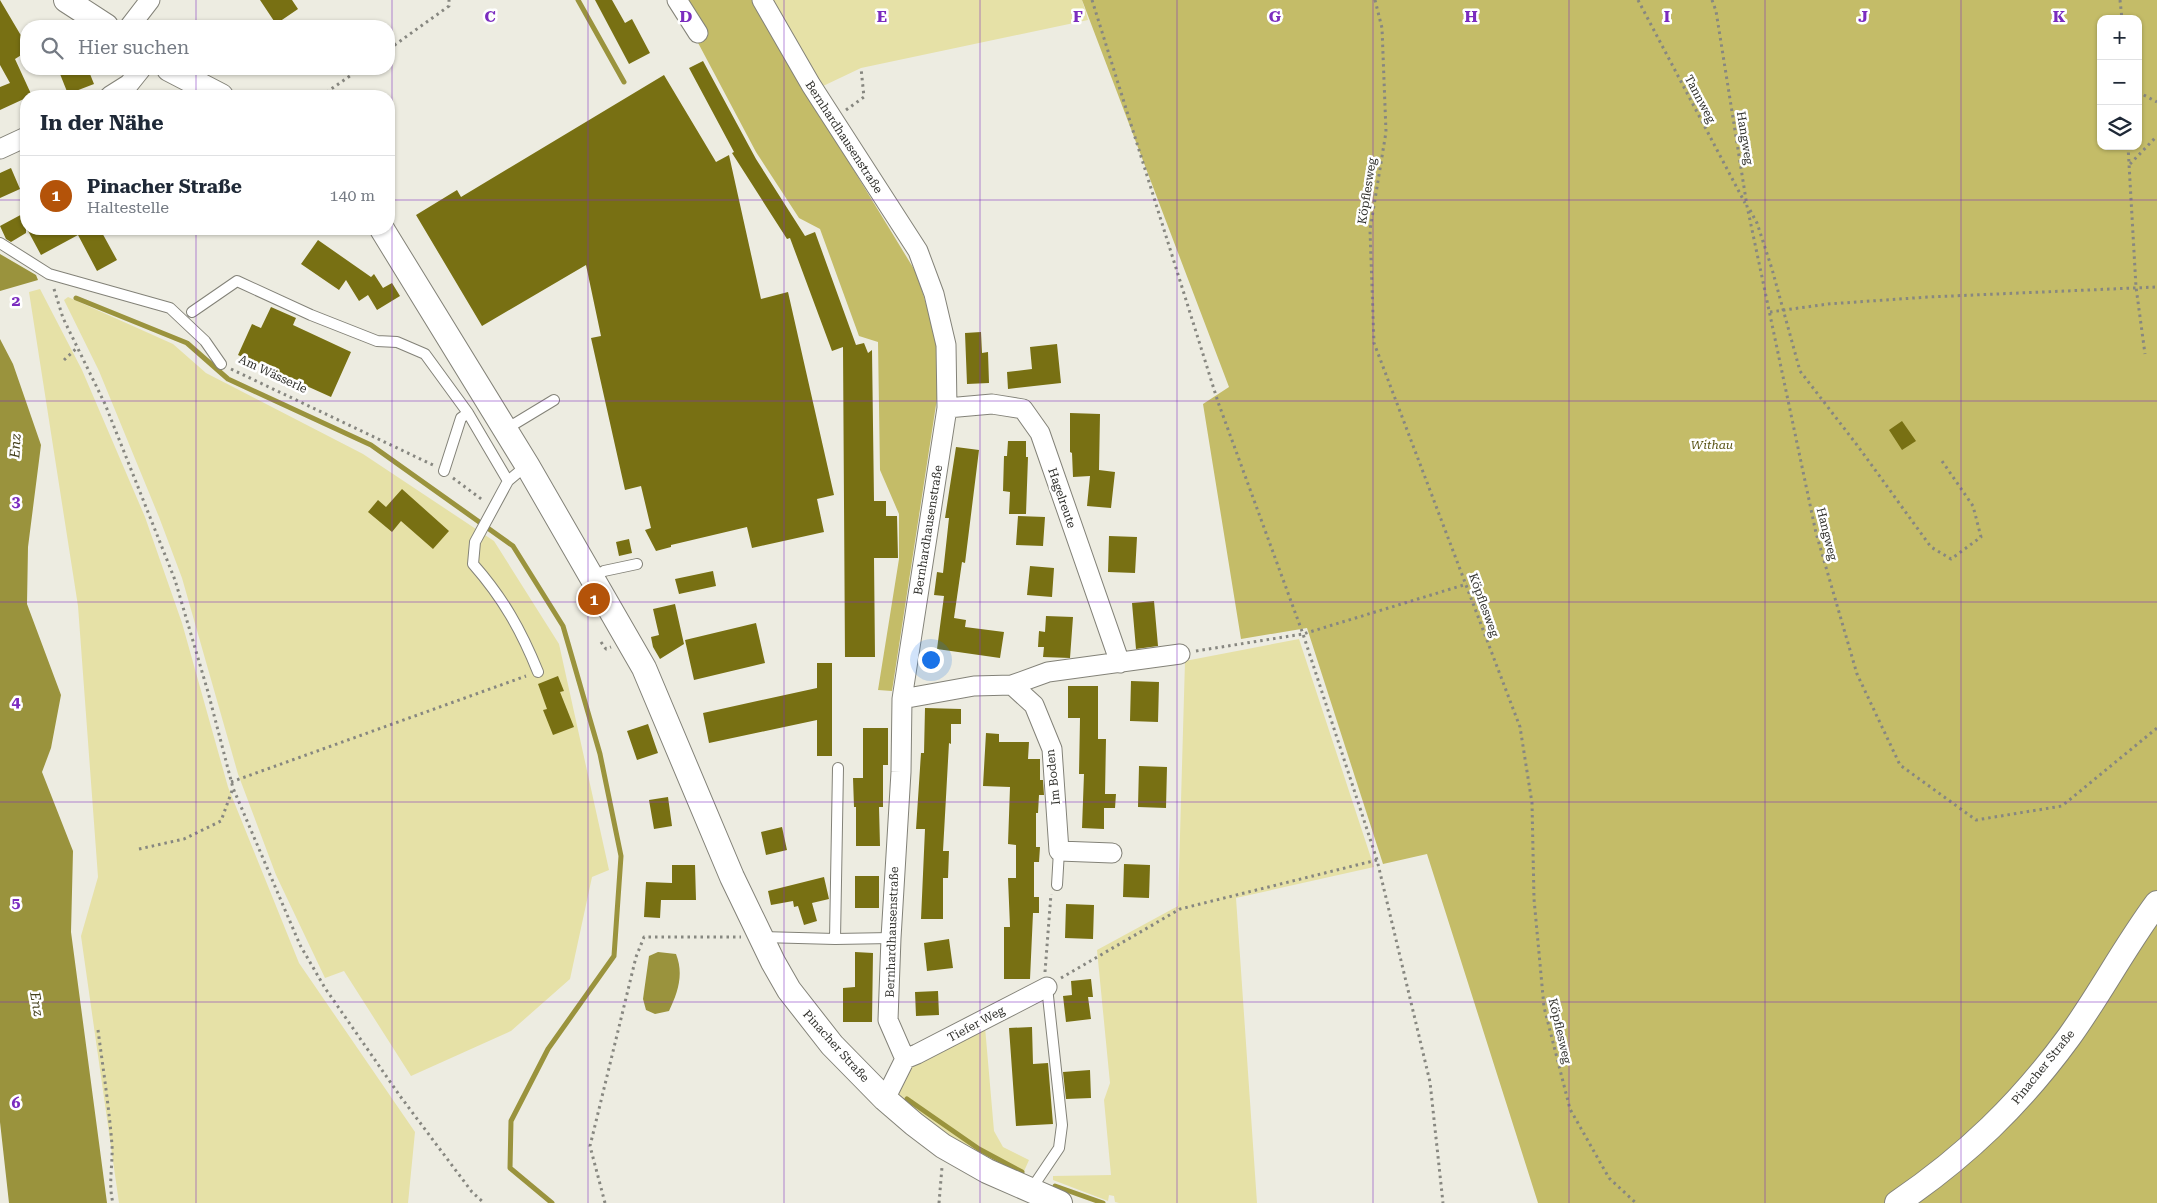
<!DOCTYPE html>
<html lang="de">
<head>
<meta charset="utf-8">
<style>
	:root { --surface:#fff; --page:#f6f6f7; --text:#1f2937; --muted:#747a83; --line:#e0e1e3; --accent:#b45309 }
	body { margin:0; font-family:"Roboto Serif",serif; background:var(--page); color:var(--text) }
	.controls { position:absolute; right:15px; top:15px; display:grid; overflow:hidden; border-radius:10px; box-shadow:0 1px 4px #0004 }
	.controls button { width:45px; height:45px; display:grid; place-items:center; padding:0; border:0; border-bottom:1px solid var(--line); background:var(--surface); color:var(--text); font:25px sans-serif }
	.you { position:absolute; left:930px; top:659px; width:18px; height:18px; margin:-12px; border:4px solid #fff; border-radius:50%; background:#1a73e8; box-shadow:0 0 0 8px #1a73e833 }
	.badge { display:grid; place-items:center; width:32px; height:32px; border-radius:50%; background:var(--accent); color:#fff; font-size:16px; font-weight:700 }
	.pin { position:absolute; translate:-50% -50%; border:2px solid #fff; box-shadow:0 1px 5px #0006 }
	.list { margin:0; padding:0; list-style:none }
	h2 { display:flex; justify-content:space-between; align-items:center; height:65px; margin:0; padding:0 20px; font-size:21px }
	h2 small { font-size:16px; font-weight:400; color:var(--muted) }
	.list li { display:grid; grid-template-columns:32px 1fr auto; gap:15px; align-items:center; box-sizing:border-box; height:80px; padding:0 20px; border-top:1px solid var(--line) }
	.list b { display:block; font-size:19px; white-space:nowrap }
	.list p { margin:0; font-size:16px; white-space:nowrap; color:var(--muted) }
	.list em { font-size:16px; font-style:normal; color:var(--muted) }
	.icon { flex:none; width:28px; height:28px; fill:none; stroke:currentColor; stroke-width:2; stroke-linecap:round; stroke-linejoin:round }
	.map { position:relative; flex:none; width:2157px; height:1203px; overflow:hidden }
	.search { position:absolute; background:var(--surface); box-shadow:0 1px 4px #0004; left:20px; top:20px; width:375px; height:55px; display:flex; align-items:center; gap:12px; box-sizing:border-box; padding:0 18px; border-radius:20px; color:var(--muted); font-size:19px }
	.panel { position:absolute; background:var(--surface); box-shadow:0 1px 4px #0004; left:20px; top:90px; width:375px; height:145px; border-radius:20px }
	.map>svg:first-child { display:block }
</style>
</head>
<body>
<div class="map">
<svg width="2157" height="1203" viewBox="0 0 2157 1203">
	<rect width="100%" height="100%" fill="#edece1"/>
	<path fill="#e6e1a7" d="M773,0H1082L1088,20L861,68L821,87Z
		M40,289L82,370L145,517L182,623L228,787L299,963L415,1132L408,1203H119L81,936L98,877L78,606L29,292Z
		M68,297L173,344L206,373L363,454L494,541L559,644L609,870L592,877L570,979L511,1031L411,1076L344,971L325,978L276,875L238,774L182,578L159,517L99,371L64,300Z
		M1299,639L1374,867L1236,898L1257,1203H1119L1115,1202L1114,1196L1109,1195L1108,1201L1053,1180V1176L1111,1175L1104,1100L1110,1083L1097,950L1178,906L1185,661Z
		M985,1027L994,1131L1003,1147L1029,1160L1021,1178L937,1130L900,1100L897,1088L912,1062Z"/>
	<path fill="#c4bc68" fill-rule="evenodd" d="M684,0H755L816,108L917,274L940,350L938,392L892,691L878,690L899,559V514L880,470L878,342L859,336L820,229L799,218L756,152L696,39Z
		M1082,0H2157V1203H1538L1427,854L1383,864L1307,628L1241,639L1203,404L1229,387ZM2101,19H2138V146H2101Z"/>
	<path fill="#9a933d" d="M0,254L36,275L38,280L0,291Z
		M0,339L13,364L41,445L28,547L27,604L61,695L51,748L42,772L73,851L71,932L107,1203H9L0,1122Z
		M658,952L676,954C684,974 678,992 669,1011L655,1014L646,1010L643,999L649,956Z"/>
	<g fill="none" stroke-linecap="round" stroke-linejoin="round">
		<path stroke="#9a933d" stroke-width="5" d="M578,0L624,82
			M76,298L187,343L228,379L371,445L513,546L563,626L600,754L621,856L614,956L548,1049L511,1121L510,1168L552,1203
			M907,1099L979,1149L1022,1172
			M1055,1186L1103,1203"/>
	</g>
	<path fill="#787013" d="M0,0L26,44V52L15,59L32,96H26V98L0,110V87L10,83L0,65Z
		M260,0H292L298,9L276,24Z
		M595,0H612L625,23L632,19L650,53L629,64Z
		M703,61L756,159L805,236L815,232L856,345L864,343L868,353L872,350L874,501H886V516H897L898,558H874L875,657H845L843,347L832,351L790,238L787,239L732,153L734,152L689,68Z
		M58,69H88L94,84L68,94Z
		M664,75L716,162L729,155L761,299L788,292L834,495L817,499L824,532L752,548L747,527L671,545V547L656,551L645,530L651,528L641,486L625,490L591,338L601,336L586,265L482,326L416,215L457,190L461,197Z
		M11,168L20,189L0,198V173Z
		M26,212V233L11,242L6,239L0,226Z
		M27,229H100L117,260L97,271L78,235L41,255Z
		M318,240L371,277L374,274L383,288L392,283L400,296L377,310L368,295L359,301L346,280L339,290L301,264Z
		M271,307L296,318L293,325L351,352L331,397L238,355L252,324L261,328Z
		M981,332L982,353L988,352L989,383L967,384L965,333Z
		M1057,344L1061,383L1008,389L1007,372L1032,369L1030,347Z
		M1070,413L1100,414L1099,470L1115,472L1111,508L1087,506L1090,476L1073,477L1072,453L1070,452Z
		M1902,421L1916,441L1902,450L1889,430Z
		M1008,441H1026V457H1028L1026,514H1009L1010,492L1003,491L1004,456H1007Z
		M956,447L979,450L965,563L962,562L954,618L966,620L965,627L1004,632L1000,658L937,649L944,596L934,595L937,572L943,573L949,518H945Z
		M402,489L449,531L433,549L401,521L392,532L368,512L378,500L386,507Z
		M1018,516L1045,517L1043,546L1016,545Z
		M1109,536L1137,537L1135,573L1108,572Z
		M629,539L632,553L619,556L616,542Z
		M1030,566L1054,568L1052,597L1027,595Z
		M713,571L716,586L679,594L675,579Z
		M1154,601L1158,646L1136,649L1132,603Z
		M675,604L684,644L660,659L653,647L651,637L659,635L653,609Z
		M1046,616L1073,617L1070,658L1043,657L1044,647H1038L1039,631L1045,632Z
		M756,623L765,663L694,680L685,640Z
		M817,663H832V756H817V720L709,743L703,713L817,688Z
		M558,676L564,691L560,692L574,727L553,735L543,710L547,709L538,684Z
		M1131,681L1159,682L1158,722L1130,721Z
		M1068,686H1098V739H1106L1105,794H1116L1115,808H1104V829L1082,828L1084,774H1079L1080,718H1068Z
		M925,708L961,709V724H951V744L949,743L943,851H949L948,878H943V919H921L925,829H916L921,753H924Z
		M648,724L658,753L637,760L627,731Z
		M863,728H888V765H883V807H879L880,846H856V807H854L853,778H863Z
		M986,733L999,734V742H1029L1028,759H1040V780H1043L1044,795H1039L1038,813H1036V847H1040L1039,862H1034V897H1039V913H1033L1030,979H1004V927H1010L1008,878H1016V845L1008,844L1010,787L983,786Z
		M1139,766L1167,767L1166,808L1138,807Z
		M668,797L672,826L654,829L649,800Z
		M782,827L787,850L766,855L761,832Z
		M1124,864L1150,865L1149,898L1123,897Z
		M672,865H695L696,900H661L660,918L644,917L646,882L672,883Z
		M855,876H879V908H855Z
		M824,877L829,899L812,903L817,921L804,925L798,906L794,907L793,901L771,905L768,891Z
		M1066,904L1094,905L1093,939L1065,938Z
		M949,939L953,968L927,971L924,943Z
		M855,952L873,953L872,1022H843V988L855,987Z
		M1091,979L1093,997H1088L1091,1019L1066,1022L1063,996L1072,995L1071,981Z
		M938,991L939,1015L916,1016L915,992Z
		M1032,1027L1033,1064L1048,1063L1053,1124L1016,1126L1009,1028Z
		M1090,1070L1091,1098L1066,1099L1063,1072Z"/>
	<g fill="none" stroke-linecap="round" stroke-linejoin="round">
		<defs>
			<path id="service" d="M0,243L49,274L170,308L205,341L221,364
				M192,312L237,281L311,315L377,341L397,342L425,354L468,413L508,481
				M506,429L554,400
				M527,465L508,481L475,542L473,564C503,598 521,630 538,672
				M444,471L461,418L468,413
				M592,578L604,571L637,564
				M1057,885L1059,851
				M762,937L835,939L891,938
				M835,939L838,768
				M1030,1191L1059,1148L1062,1125L1047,987"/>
			<path id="minor" d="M677,0L698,33
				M762,0L811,85L918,251L934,294L946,345L947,408L902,699L901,772L891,938L888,1020L905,1059L885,1099
				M130,26L150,0
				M110,96L129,84L141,69
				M0,149L26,137
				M947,408L992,404L1023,409L1040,433L1120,663
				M1012,685L1034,705L1052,749L1059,851L1112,853
				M902,699L974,686L1012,685L1048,672L1180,654
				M905,1059L917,1054L1047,987"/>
			<path id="tertiary" d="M66,0L106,26
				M169,69L221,96
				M382,229L527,465L644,668L732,877L773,962L789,990L832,1045L885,1099L914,1124L943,1146L987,1171L1060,1203
				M1897,1203C1966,1156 2020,1104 2069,1037C2100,994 2125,946 2157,903"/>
		</defs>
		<use href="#service" stroke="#838278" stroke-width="12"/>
		<use href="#minor" stroke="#838278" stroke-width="21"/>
		<use href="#tertiary" stroke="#838278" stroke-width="26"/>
		<path stroke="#878780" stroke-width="3" stroke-dasharray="2.5 4" stroke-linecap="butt" d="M1092,0L1218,402L1303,634L1377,860L1430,1082L1443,1203
			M1375,0L1382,28L1386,132L1370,230L1374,343L1520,727L1532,803L1534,899L1544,1007L1570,1109L1609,1178L1636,1203
			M1638,0L1745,203
			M1712,0L1716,11L1747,206L1816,533L1857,674L1900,765L1976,820L2062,806L2157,728
			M2120,0L2122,19
			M389,49L449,6V0
			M2138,92L2157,102
			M321,96L360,69
			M846,110L864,97L861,68
			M2128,146L2136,287L2145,354
			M2130,164L2157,136
			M1750,210L1757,223L1772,269L1800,371L1857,445L1931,547L1951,559L1981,537L1973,506L1942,461
			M54,289L63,318L105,404L175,580L208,692L233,788L300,945L325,988L400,1096L472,1192L484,1203
			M1770,312L1828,304L1928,297L2157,287
			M64,360L78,347
			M231,369L433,465
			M453,478L484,501
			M601,642L606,649L611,647
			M1196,651L1303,634L1467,584
			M231,782L526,676
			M139,849L184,839L221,821L233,788
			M1045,972L1051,894
			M1061,978L1180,909L1377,860
			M98,1030C103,1068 109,1107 112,1145C113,1165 108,1184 113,1203
			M605,1203L590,1146L636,957L644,937H741
			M939,1203L942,1167"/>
		<use href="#service" stroke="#fff" stroke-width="10"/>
		<use href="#minor" stroke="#fff" stroke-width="19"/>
		<use href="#tertiary" stroke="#fff" stroke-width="24"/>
	</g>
	<path fill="none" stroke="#7b2cbf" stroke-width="1" stroke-opacity="0.55" d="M196,0V26M392,0V1203M588,0V1203M784,0V1203M980,0V1203M1177,0V1203M1373,0V1203M1569,0V1203M1765,0V1203M1961,0V1203M196,69V96M0,200H26M389,200H2157M196,229V1203M0,401H2157M0,602H2157M0,802H2157M0,1002H2157"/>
	<g text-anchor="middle" stroke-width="5" stroke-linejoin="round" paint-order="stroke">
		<g font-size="12" fill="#31312d" stroke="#fff">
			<text transform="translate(1700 99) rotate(62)" y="4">Tannweg</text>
			<text transform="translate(844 137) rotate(57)" y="4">Bernhardhausenstraße</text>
			<text transform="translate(1745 138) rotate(81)" y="4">Hangweg</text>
			<text transform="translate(1367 191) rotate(-81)" y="4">Köpflesweg</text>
			<text transform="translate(273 374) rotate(25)" y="4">Am Wässerle</text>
			<text transform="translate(1062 498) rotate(71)" y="4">Hagelreute</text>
			<text transform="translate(928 530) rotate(-81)" y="4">Bernhardhausenstraße</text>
			<text transform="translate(1827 534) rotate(76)" y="4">Hangweg</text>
			<text transform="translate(1484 605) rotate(70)" y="4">Köpflesweg</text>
			<text transform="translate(1053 777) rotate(-96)" y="4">Im Boden</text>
			<text transform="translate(892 932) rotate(-88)" y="4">Bernhardhausenstraße</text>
			<text transform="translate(976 1024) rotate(-28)" y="4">Tiefer Weg</text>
			<text transform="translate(1560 1031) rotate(77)" y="4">Köpflesweg</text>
			<text transform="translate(836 1046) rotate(48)" y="4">Pinacher Straße</text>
			<text transform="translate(2043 1067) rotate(-51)" y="4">Pinacher Straße</text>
		</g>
		<g font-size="12" font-style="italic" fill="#595313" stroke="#fff">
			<text x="1712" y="449">Withau</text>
		</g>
		<g font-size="14" font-style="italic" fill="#44401c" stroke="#fff">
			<text transform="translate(15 446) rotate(-86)" y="5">Enz</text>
			<text transform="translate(37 1004) rotate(80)" y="5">Enz</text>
		</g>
	</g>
	<g font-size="16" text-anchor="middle" font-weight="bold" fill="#7b2cbf" stroke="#fff" stroke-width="5" stroke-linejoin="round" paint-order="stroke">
		<text x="490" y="22">C</text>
		<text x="686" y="22">D</text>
		<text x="882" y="22">E</text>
		<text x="1078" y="22">F</text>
		<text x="1275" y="22">G</text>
		<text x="1471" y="22">H</text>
		<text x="1667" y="22">I</text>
		<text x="1863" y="22">J</text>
		<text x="2059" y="22">K</text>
		<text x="16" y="306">2</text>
		<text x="16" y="507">3</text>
		<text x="16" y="707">4</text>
		<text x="16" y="908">5</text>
		<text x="16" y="1108">6</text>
	</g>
</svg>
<div class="controls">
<button>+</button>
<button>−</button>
<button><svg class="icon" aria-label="layers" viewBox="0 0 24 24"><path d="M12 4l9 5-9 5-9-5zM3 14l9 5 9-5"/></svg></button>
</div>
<div class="you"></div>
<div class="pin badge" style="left:594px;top:599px">1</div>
<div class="search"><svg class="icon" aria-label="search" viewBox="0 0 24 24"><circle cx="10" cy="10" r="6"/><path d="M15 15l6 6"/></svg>Hier suchen</div>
<section class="panel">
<h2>In der Nähe<small></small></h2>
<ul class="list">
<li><span class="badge">1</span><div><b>Pinacher Straße</b><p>Haltestelle</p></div><em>140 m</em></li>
</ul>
</section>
</div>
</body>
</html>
